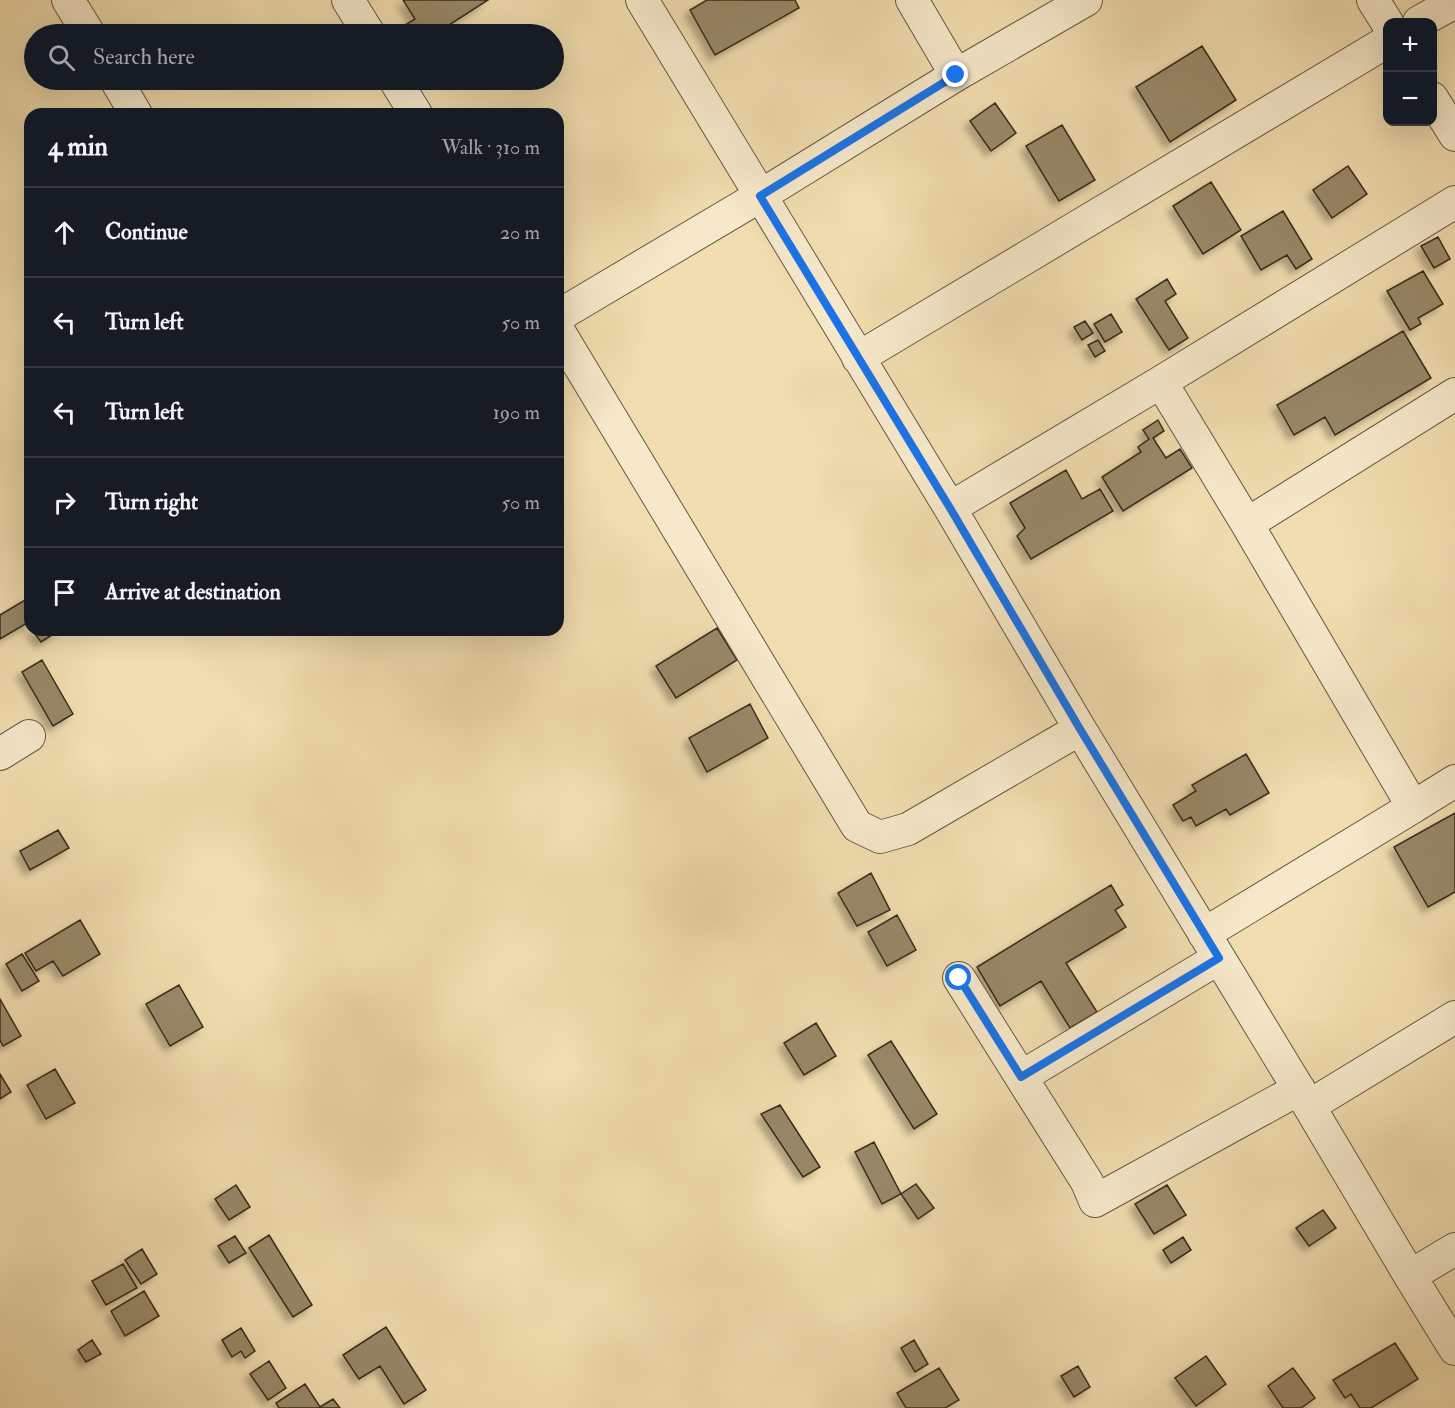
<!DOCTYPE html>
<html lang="en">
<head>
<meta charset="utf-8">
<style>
	:root { --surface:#171b24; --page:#242831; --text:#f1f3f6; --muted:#9ea1a6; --line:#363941 }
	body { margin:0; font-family:"IM FELL Double Pica",serif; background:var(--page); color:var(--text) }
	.controls { position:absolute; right:18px; top:18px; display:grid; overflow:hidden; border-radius:12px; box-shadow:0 6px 24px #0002 }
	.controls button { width:54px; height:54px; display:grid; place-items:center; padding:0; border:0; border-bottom:2px solid var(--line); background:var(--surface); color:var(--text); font:30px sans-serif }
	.stop { position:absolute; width:18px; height:18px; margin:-14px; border:4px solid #1a73e8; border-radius:50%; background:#fff }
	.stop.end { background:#1a73e8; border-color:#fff; box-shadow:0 2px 6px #0008 }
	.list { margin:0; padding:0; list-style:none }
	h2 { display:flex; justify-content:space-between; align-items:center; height:78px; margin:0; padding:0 24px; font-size:26px }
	h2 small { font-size:20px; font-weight:400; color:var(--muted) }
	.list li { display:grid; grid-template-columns:39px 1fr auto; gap:18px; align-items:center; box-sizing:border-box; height:90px; padding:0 24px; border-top:2px solid var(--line) }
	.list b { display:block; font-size:22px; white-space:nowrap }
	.list em { font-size:20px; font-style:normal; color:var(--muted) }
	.icon { flex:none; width:33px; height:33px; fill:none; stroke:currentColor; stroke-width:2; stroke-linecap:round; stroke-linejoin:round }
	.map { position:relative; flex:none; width:1455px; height:1408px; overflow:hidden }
	.search { position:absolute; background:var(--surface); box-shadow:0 6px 24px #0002; left:24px; top:24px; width:540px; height:66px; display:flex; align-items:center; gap:15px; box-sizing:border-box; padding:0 21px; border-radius:33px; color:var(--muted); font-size:22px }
	.panel { position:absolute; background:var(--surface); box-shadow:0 6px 24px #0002; left:24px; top:108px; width:540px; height:528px; border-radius:18px }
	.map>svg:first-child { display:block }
</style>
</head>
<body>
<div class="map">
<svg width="1455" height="1408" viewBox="0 0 1455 1408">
	<defs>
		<filter id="shadow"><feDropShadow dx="-5.5" dy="5.5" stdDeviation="3" flood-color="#0004"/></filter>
	</defs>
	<rect width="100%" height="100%" fill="#f1ddaf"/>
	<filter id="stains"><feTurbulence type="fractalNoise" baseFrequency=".00333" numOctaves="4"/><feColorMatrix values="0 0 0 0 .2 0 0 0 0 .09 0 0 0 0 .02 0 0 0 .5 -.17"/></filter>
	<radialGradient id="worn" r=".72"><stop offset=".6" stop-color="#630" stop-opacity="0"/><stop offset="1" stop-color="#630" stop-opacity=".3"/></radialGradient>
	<path fill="#988868" stroke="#382c1b" stroke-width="1.5" filter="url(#shadow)" d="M403,0H488L435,34H399L397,30L415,19Z
		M707,0H795L799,8L715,55L690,10Z
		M1202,46L1236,100L1170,142L1136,87Z
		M995,103L1016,133L991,151L970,121Z
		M1062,125L1095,180L1059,201L1026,146Z
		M1348,166L1367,194L1332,218L1313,190Z
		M1211,182L1241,230L1203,254L1173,206Z
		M1283,211L1312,259L1296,269L1287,255L1261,270L1241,236Z
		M1438,237L1450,259L1434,268L1421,246Z
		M1423,271L1443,304L1418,318L1421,324L1410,330L1387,291Z
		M1167,279L1176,294L1165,301L1188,338L1169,350L1136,299Z
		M1111,314L1122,332L1105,342L1094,324Z
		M1085,321L1093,333L1082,340L1074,327Z
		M1403,331L1431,378L1335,435L1325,417L1294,435L1277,405Z
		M1098,340L1105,351L1095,357L1088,345Z
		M1158,420L1164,431L1153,438L1166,458L1180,449L1192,468L1123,511L1102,477L1141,452L1138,447L1149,439L1143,430Z
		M1066,470L1082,499L1100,489L1113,511L1031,559L1017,536L1025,528L1010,503Z
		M30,597V627L27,623L0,639V615Z
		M717,628L737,660L676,698L656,666Z
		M32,630H60L41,642Z
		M42,660L73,714L53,726L22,672Z
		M750,704L768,738L707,772L689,738Z
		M1246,754L1269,793L1230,815L1226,809L1196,826L1191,817L1183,821L1173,805L1196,791L1192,785Z
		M1455,813V892L1428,907L1394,847Z
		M58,830L69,848L30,870L20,851Z
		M871,873L890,910L857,926L838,893Z
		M1111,885L1123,905L1115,910L1126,927L1066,963L1097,1012L1070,1028L1041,981L1000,1006L977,967Z
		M897,915L916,950L887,966L868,932Z
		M80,920L100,954L63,976L53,961L36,971L25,953Z
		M22,954L39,981L22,991L6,964Z
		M179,985L203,1027L170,1046L146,1004Z
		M0,999L21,1036L3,1046L0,1040Z
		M816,1023L836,1056L804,1075L784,1043Z
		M891,1041L937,1114L914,1129L868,1055Z
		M55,1069L75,1103L46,1119L27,1085Z
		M0,1074L11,1092L0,1099Z
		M780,1105L820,1167L803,1177L761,1114Z
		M874,1142L901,1194L882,1204L855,1152Z
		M916,1184L934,1208L918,1219L901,1194Z
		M236,1185L250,1207L229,1220L215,1199Z
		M1167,1185L1186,1215L1154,1234L1135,1204Z
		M1323,1210L1336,1228L1309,1246L1296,1228Z
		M269,1235L312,1305L293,1317L249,1248Z
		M235,1236L246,1253L229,1263L218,1246Z
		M1183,1237L1191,1250L1171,1263L1163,1250Z
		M142,1249L157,1274L141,1284L125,1260Z
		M123,1264L137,1288L106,1305L92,1281Z
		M144,1291L159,1316L125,1336L111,1311Z
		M386,1327L426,1390L404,1404L380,1366L359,1379L343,1355Z
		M241,1328L255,1351L245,1358L241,1351L232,1357L222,1340Z
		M92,1340L101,1354L86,1362L78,1350Z
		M914,1340L928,1364L915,1372L901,1348Z
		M1395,1343L1418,1379L1371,1408H1360L1351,1394L1345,1398L1333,1380Z
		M1206,1356L1226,1384L1196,1406L1175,1378Z
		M269,1361L286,1388L268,1400L250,1374Z
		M1078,1366L1090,1387L1074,1397L1061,1376Z
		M939,1368L959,1400L945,1408H906L897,1393Z
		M1293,1368L1315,1398L1301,1408H1283L1268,1386Z
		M305,1384L320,1407L333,1399L340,1408H279L276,1403Z"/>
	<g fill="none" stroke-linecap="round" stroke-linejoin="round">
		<defs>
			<path id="minor" d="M68,0L89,34
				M348,0L369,34
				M642,0L950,508L1080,729L1309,1106L1410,1276L1455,1349
				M912,0L956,75
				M1373,0L1388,24
				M1419,22L1455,2
				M116,80L136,114
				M395,80L416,114
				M1432,98L1455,135
				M558,316L760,196L956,75L1086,0
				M558,330L857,826L880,837L908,829L1080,729
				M858,358L1388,41
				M950,508L1161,382
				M1247,524L1161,382L1455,202
				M0,754L29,736
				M1413,807L1455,781
				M1204,934L1413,807L1247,524L1455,394
				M959,978L1021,1077L1219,958
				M1021,1077L1087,1182L1095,1201L1299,1089
				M1309,1106L1455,1017
				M1410,1276L1455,1249"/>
		</defs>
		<use href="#minor" stroke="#665840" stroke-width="34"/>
		<use href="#minor" stroke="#f6e9cb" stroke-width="32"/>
	</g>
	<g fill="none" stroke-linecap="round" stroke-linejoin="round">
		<path stroke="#1a73e8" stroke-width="8" d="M956,75L760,196L950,508L1080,729L1219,958L1021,1077L959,978"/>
	</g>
	<rect width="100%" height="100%" filter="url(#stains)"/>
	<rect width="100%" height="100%" fill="url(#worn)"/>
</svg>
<div class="controls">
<button>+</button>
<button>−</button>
</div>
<div class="stop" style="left:959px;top:978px"></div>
<div class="stop end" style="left:956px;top:75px"></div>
<div class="search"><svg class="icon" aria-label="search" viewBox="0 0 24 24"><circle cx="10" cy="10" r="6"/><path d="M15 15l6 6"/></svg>Search here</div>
<section class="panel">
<h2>4 min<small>Walk · 310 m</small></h2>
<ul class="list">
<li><svg class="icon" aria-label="ahead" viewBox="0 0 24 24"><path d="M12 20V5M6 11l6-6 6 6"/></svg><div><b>Continue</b></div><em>20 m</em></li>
<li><svg class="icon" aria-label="left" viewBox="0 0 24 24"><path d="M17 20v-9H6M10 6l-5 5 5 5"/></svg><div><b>Turn left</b></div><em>50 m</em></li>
<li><svg class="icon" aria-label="left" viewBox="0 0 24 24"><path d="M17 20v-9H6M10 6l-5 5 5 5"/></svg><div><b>Turn left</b></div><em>190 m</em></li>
<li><svg class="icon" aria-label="right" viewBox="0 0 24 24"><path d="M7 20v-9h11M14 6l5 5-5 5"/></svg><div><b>Turn right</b></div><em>50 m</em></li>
<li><svg class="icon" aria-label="arrive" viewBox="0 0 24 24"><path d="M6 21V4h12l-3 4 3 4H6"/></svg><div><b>Arrive at destination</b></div></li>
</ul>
</section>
</div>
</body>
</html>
